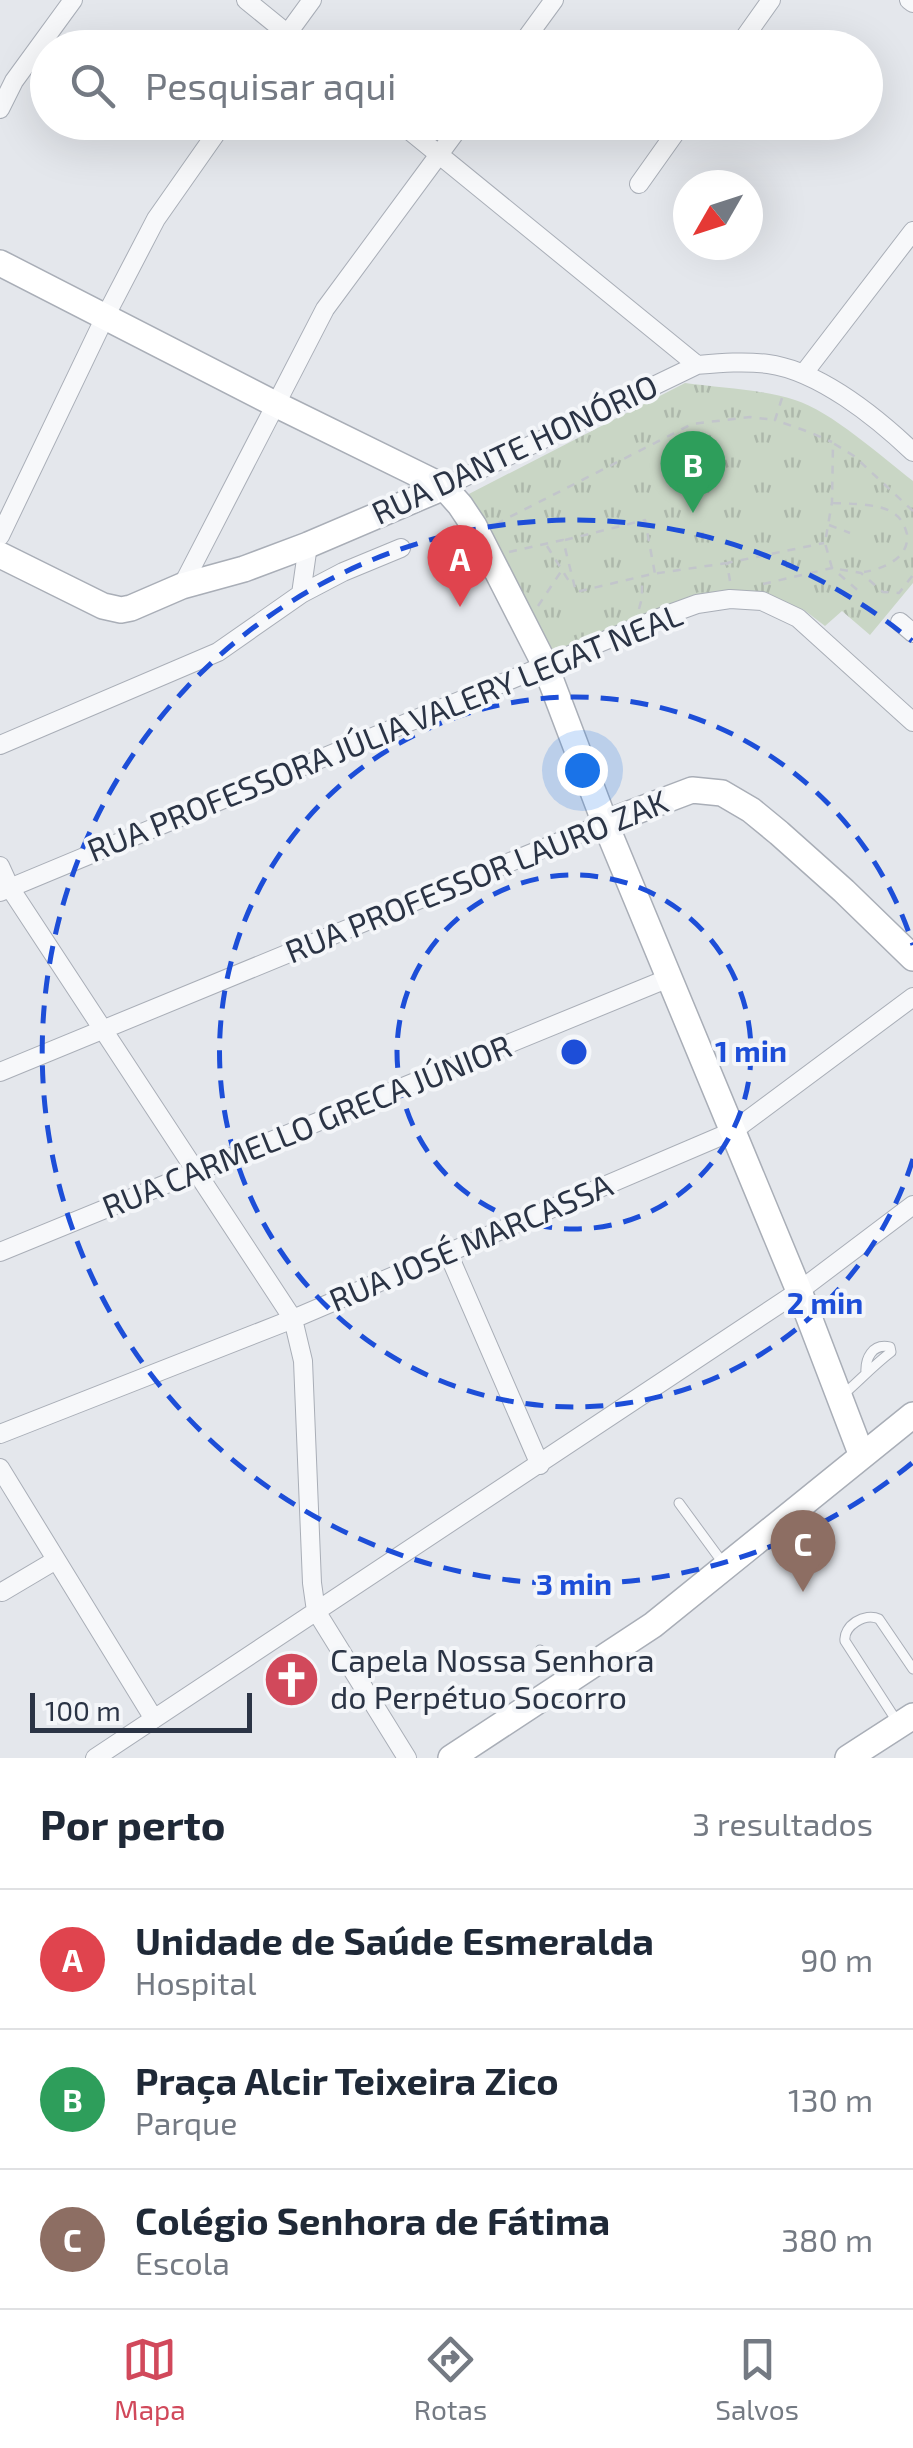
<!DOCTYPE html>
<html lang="pt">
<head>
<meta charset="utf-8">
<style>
	:root { --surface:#fff; --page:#f6f6f7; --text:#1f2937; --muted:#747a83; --line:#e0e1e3; --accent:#d1495b }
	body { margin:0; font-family:"Exo 2",sans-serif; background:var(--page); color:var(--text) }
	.compass { position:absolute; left:673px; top:170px; width:90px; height:90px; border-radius:50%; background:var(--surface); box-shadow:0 10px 40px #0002; rotate:231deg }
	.scale { position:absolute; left:30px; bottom:25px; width:222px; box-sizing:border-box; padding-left:10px; border:5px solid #2b3445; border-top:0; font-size:28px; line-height:35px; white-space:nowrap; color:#2b3445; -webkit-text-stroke:8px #f4f6f9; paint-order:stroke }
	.you { position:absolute; left:582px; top:770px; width:35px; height:35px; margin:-25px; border:8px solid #fff; border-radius:50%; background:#1a73e8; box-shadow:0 0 0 15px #1a73e833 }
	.badge { display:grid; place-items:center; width:65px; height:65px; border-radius:50%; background:var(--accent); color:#fff; font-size:32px; font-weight:700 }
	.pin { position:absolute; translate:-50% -82px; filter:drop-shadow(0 2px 5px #0008) }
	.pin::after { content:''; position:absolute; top:52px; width:35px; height:30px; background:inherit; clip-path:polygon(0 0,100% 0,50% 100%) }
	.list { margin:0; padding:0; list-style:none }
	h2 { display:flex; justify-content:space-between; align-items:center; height:130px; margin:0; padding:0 40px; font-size:42px }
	h2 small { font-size:32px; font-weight:400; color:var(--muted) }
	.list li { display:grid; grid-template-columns:65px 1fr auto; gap:30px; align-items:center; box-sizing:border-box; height:140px; padding:0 40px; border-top:2px solid var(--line) }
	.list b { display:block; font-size:38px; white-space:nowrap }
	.list p { margin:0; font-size:32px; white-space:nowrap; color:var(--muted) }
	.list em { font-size:32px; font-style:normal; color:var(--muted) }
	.icon { flex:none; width:55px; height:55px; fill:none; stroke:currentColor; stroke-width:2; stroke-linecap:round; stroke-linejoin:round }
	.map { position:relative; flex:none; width:913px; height:1758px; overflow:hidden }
	.search { position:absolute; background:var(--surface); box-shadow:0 10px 40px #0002; left:30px; right:30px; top:30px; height:110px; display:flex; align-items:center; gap:25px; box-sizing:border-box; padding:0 35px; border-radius:55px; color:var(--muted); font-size:38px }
	.sheet { height:550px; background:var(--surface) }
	nav { display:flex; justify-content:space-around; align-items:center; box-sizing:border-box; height:140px; border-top:2px solid var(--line); background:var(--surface); font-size:28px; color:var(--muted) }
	nav a { display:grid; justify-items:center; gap:5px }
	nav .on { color:var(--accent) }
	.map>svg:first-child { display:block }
</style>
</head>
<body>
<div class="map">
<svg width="913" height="1758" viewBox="0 0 913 1758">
	<defs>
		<pattern id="park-tufts" width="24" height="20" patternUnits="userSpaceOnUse" patternTransform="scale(2.5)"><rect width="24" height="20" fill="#c9d6c5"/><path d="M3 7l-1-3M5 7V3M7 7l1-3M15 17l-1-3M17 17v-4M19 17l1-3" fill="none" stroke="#adb8ab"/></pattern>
	</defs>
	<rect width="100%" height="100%" fill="#e4e7ec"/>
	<path fill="url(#park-tufts)" d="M685,383C721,388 760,389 795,400C831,411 882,457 913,481V583L870,635L842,611L825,626L804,610L767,595L734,592L550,656L463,497Z"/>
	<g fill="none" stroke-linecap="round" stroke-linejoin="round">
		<defs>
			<path id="lane" d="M844,1394C860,1380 874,1365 891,1352L890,1347C872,1343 865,1359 866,1373
				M679,1503L723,1563
				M540,1650L566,1679
				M898,1723L845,1641C843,1626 865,1612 879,1619L913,1669"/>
			<path id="street" d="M246,0L305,48
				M909,0L913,3
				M277,48L312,0
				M519,48L554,0
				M737,48L771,0
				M0,109L14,81L73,0
				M399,122L697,365
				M639,184L683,122
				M804,373L913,231
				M444,487L697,365C721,363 744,361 768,364C819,371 876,417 913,452
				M0,536L105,317L156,219L224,122
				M182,586L325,309L463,122
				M301,594L308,545
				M900,622L913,633
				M0,745L218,652L301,594L343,572L401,548
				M0,866L10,888L293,1319L303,1361L312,1583L316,1611L407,1758
				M0,892L664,616L697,604L730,599L762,601L798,618L913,722
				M0,1072L605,823
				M0,1252L669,978
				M448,1253L540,1465
				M0,1434L293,1319L733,1131L913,997
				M0,1468L154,1719
				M2,1592L56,1560
				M95,1758L799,1291L913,1205"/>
			<path id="secondary" d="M0,263L277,405L444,487L460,505L474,526L545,665L605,823L799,1291L862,1456
				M0,555L103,606L121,610L131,608L182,586L244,569L308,545L444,487
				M605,823L692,790L722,793L751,810L779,833L844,891L913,958
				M451,1758L653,1625L913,1415
				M848,1758L913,1716"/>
		</defs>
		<use href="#lane" stroke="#a9aeb7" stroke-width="11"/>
		<use href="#street" stroke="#a9aeb7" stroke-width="20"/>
		<use href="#secondary" stroke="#a9aeb7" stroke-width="28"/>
		<path stroke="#c2c5cb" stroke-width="2.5" stroke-dasharray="8 8" stroke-linecap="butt" d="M782,398L775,420L809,432L832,442
			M833,503C851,504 880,503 895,514C902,519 905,527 907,534C910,558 883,569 864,572
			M913,511L854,456L833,443L832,502L825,543L832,568L861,573L883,592L899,593L913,575
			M496,524L692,424L750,417L775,420
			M829,525L850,533
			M565,540L645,520L655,574
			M547,546L572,586
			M509,552L563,540L576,592L652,574L727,563
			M730,581L727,563L824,543
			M763,584L832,568L862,594
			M538,606L562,570
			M639,609L642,598V578"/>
		<use href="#lane" stroke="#f7f8fa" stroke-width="9"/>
		<use href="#street" stroke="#f7f8fa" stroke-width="18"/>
		<use href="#secondary" stroke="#fff" stroke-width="25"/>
	</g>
	<g fill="none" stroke="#1d4ed8" stroke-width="5" stroke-dasharray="18 12">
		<circle cx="574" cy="1052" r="177"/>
		<path d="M913 1159A355 355 0 1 1 913 945"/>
		<path d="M912 1463A532 532 0 1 1 912 641"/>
	</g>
	<defs>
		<symbol id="church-disc" viewBox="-11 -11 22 22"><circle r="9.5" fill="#d1495b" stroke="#f4f6f9"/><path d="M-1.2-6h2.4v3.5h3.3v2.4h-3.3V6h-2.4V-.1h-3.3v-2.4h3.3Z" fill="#fff"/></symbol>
	</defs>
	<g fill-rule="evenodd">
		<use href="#church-disc" x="260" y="1648" width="63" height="63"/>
	</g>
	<g text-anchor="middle" stroke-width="8" stroke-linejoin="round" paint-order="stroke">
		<g font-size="32" fill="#2b3445" stroke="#f4f6f9">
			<text transform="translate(515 450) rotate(-25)" y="11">RUA DANTE HONÓRIO</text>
			<text transform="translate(385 733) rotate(-22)" y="11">RUA PROFESSORA JÚLIA VALERY LEGAT NEAL</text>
			<text transform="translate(477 877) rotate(-22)" y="11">RUA PROFESSOR LAURO ZAK</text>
			<text transform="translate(307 1127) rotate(-22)" y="11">RUA CARMELLO GRECA JÚNIOR</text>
			<text transform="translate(471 1243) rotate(-23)" y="11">RUA JOSÉ MARCASSA</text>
		</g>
		<g font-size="32" fill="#2b3445" stroke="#f4f6f9" text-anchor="start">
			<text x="330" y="1672">Capela Nossa Senhora<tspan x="330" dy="37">do Perpétuo Socorro</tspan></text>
		</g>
	</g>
	<circle cx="574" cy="1052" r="15" fill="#1d4ed8" stroke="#f4f6f9" stroke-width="5"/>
	<g font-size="30" text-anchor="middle" font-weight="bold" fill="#1d4ed8" stroke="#f4f6f9" stroke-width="8" stroke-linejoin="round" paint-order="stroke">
		<text x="751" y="1062">1 min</text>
		<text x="825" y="1314">2 min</text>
		<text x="574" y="1595">3 min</text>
	</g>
</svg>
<svg class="compass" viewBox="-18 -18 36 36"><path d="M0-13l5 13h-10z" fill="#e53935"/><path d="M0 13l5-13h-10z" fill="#747a83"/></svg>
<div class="scale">100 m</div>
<div class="you"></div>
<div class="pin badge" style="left:460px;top:607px;background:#e0444e">A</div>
<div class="pin badge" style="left:693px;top:513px;background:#2e9e5b">B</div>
<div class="pin badge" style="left:803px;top:1592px;background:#8d6e63">C</div>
<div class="search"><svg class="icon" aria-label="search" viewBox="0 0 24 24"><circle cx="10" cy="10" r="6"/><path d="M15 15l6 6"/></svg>Pesquisar aqui</div>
</div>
<section class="sheet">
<h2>Por perto<small>3 resultados</small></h2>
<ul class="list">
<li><span class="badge" style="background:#e0444e">A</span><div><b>Unidade de Saúde Esmeralda</b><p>Hospital</p></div><em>90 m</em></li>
<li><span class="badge" style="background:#2e9e5b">B</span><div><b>Praça Alcir Teixeira Zico</b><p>Parque</p></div><em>130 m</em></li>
<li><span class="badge" style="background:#8d6e63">C</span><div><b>Colégio Senhora de Fátima</b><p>Escola</p></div><em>380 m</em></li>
</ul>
</section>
<nav>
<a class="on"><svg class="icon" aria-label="map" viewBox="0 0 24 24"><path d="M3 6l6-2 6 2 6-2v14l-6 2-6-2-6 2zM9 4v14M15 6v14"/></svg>Mapa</a>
<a><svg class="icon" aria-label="directions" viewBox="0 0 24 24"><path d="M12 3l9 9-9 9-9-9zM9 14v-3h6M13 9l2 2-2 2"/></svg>Rotas</a>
<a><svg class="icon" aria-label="saved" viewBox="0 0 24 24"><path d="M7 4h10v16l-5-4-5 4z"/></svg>Salvos</a>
</nav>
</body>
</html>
